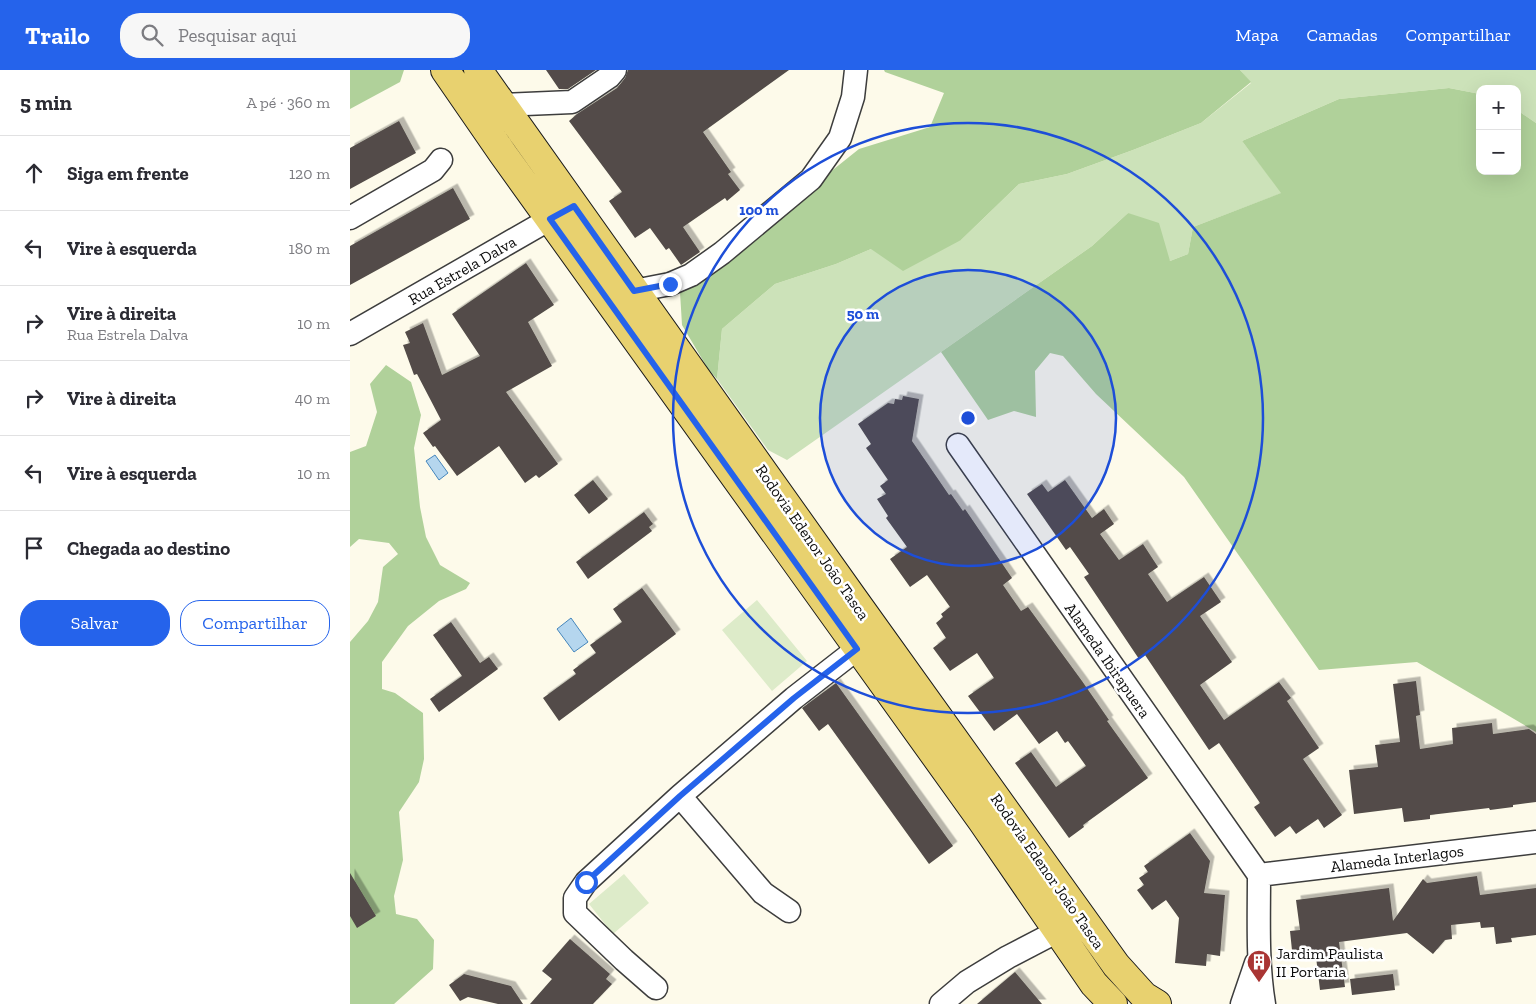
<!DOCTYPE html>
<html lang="pt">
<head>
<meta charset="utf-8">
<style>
	:root { --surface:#fff; --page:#f7f7f7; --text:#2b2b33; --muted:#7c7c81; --line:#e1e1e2; --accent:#2563eb }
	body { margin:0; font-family:"Zilla Slab",serif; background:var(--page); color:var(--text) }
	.controls { position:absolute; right:15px; top:15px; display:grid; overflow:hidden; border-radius:10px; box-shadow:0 5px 20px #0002 }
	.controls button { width:45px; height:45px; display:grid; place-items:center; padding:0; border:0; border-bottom:1px solid var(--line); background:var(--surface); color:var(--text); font:25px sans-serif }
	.stop { position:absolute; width:15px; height:15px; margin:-11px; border:4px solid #2563eb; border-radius:50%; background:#fff }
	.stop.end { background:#2563eb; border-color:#fff; box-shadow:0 1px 5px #0008 }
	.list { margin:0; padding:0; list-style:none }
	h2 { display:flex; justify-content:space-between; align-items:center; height:65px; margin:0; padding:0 20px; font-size:21px }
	h2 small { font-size:16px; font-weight:400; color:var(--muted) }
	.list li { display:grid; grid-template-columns:32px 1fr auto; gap:15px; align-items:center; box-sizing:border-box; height:75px; padding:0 20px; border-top:1px solid var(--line) }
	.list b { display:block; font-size:19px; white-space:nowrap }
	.list p { margin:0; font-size:16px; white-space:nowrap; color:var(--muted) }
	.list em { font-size:16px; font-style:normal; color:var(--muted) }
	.actions { display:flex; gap:10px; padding:15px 20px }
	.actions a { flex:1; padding:11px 0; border:1px solid var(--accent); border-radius:20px; text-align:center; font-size:18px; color:var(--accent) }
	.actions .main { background:var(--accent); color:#fff }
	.icon { flex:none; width:28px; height:28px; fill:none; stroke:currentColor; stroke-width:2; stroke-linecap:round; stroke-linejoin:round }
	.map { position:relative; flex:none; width:1186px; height:934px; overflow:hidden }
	header { display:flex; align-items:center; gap:30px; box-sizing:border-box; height:70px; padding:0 25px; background:var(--accent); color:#fff }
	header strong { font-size:24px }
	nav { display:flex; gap:28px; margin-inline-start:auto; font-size:18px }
	.search { width:350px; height:45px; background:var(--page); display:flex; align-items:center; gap:12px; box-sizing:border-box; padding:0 18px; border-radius:20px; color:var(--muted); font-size:19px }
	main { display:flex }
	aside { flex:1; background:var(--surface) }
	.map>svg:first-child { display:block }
</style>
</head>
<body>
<header>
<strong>Trailo</strong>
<div class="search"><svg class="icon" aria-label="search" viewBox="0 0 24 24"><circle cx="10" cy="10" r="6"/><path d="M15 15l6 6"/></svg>Pesquisar aqui</div>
<nav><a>Mapa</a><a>Camadas</a><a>Compartilhar</a></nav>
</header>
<main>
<aside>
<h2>5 min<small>A pé · 360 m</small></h2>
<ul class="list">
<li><svg class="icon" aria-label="ahead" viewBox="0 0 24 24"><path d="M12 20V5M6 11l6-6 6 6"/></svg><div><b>Siga em frente</b></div><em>120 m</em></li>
<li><svg class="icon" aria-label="left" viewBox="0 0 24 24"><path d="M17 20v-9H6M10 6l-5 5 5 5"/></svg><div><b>Vire à esquerda</b></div><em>180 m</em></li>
<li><svg class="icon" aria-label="right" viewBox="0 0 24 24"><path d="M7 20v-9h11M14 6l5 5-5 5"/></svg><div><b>Vire à direita</b><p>Rua Estrela Dalva</p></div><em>10 m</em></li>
<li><svg class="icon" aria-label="right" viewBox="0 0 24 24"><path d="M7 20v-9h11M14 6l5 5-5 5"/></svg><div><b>Vire à direita</b></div><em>40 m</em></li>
<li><svg class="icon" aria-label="left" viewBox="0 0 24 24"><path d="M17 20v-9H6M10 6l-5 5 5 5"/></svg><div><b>Vire à esquerda</b></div><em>10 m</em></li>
<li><svg class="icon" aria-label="arrive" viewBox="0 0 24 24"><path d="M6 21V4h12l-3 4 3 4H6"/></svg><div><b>Chegada ao destino</b></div></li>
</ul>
<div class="actions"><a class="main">Salvar</a><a>Compartilhar</a></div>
</aside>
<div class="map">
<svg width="1186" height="934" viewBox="0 0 1186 934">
	<defs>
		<filter id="shadow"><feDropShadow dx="4.5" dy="-4.5" stdDeviation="0" flood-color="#0004"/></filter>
	</defs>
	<rect width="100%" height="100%" fill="#fdfaea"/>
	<path fill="#cce2b9" d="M890,0H1186V53L1167,40V19H1130V24L1099,18L989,29L892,71L932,123L843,157L838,184L820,191L778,143L742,176L437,390L418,380L367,309L372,259L425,214L486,194L521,179L611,170L669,114L717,104L783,80L851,53L901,13Z"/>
	<path fill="#b0d19a" d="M0,0H54L50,12L0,39Z
		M534,0H890L901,12L851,53L783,80L717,104L669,114L611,170L553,201L521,179L486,194L425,214L372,259L367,309L358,299L332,255L330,222L509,79L580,57L594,23L535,2Z
		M1099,18L1130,24V101H1167V40L1186,53V662L1067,592L969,600L834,407L746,324L713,286L700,283L685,301L686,347L664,341L638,350L591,282L742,176L778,143L809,153L820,191L838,184L843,157L931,123L892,71L989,29Z
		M36,295L61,312L71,345L64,378L70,437L76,467L90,495L120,513L116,519L89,531L58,556L32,592V619L45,623L73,643L74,689L69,712L49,742L53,790L44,826L46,844L67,849L84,870L83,899L44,934H0V572L18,551L28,532L33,497L48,484L39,473L9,469L0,477V382L16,376L27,342L20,314Z"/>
	<path fill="#ddebc9" d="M407,530L457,591L422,621L372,560Z
		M274,804L299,833L263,864L239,834Z"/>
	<path fill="#b5d6ee" stroke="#4586bc" d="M85,385L98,403L89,410L76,391Z
		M221,548L238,572L224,582L207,559Z"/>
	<path fill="#524c48" filter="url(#shadow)" d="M196,0H246L218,19H209Z
		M278,0H439L353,62L381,102L378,104L390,120L377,131L375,128L333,157L350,182L331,195L319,178L316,180L300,158L285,168L259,131L272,122L219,51L227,44L267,18L275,8Z
		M49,51L66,83L0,119V78Z
		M103,118L120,149L0,215V176Z
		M176,193L204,235L178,252L202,296L156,322L208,394L189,408L186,405L175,413L149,376L107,406L85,376L83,377L73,363L91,350L67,304L64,305L53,275L60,273L55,262L73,253L92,305L130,286L102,244Z
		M553,326L569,329L562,371L599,425L601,424L613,441L615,439L662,508L653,515L671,541L678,537L732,611L759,650L757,651L798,708L733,755L734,757L719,768L665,693L681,682L706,717L736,696L718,671L715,673L707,661L689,674L667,644L644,661L618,626L644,608L627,583L600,601L583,578L596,568L586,553L593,547L591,544L600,537L577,505L560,517L540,489L557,477L536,448L538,446L527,429L536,424L530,416L538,410L516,378L521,374L508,354L538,333L544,334L545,329L552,330Z
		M243,410L258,429L239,444L224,425Z
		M715,410L742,448L754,439L764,454L750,464L769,490L793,474L808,497L798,504L817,532L854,507L871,532L850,546L882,592L850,615L874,650L929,612L941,628L937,631L969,678L953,689L992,745L974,758L968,749L946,764L940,756L925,767L904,737L910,733L869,673L859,680L795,585L789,589L734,507L739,504L720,477L716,480L677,424L692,414L698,422Z
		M294,442L303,454L299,457L302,461L238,509L226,492Z
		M292,518L326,564L209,651L193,628L226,604L223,600L246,583L240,575L272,552L263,539Z
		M101,552L130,593L139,587L148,599L89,642L80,629L112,606L83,565Z
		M1066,611L1070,645L1066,646L1070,679L1103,674L1102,658L1142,653L1143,664L1179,659L1186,664V732L1163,735V737L1140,740L1139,738L1080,745V749L1054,752L1052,738L1004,744L999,700L1028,697L1025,675L1050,672L1043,614Z
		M486,613L603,776L579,794L478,654L469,661L452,638Z
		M840,763L860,791L854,823L875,825L870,886L857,884L856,896L825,893L829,848L816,830L802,840L787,820L794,815L789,808L798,802L794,796Z
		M0,803L26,846L7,858L0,846Z
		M1127,806L1130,825L1186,818V865L1161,868L1162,872L1146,874L1144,857L1131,858L1130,852L1101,855L1102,869L1095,870L1083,884L1057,863L989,872L995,917L970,920L966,887L943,890L940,861L950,860L946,830L1039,818L1043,851L1073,809L1077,813Z
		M220,869L260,904L256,909L262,914L243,934H180L202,909L192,901Z
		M665,902L692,934H627Z
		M114,904L161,916L173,934H148L118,927L110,931L99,915Z
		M1043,904L1045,920L1002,925L1000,909Z"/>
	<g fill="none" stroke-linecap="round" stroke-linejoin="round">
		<defs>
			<path id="minor" d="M153,35L222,32L259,7L265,0
				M0,148L83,100L91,90
				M284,221L320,214L341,205L372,183L461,109L490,68L503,27L506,0
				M0,264L214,141
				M608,375L909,805
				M330,726L413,823L439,841
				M909,805L1186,772
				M909,805C909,848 907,892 914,934
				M306,918L274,890L225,843V828L236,812L330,726L444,628L507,579
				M591,934L617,912L658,887L708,861
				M892,934L906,893"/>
			<path id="major" d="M95,0L153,84L632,751L744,914L763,934
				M128,0L503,528L766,895L794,926L807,934"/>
		</defs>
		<use href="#minor" stroke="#3d3d3d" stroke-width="25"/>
		<use href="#major" stroke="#1b1b1b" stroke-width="30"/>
		<use href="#minor" stroke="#fff" stroke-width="22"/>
		<use href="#major" stroke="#e8d16f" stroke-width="28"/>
	</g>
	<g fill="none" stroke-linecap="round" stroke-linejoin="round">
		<path stroke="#2563eb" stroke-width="6" d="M236,812L330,726L444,628L507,579L200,149L224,136L284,221L320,214"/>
	</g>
	<circle cx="618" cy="348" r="148" fill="#1d4ed8" fill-opacity=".12"/>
	<g fill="none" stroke="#1d4ed8" stroke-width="2.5">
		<circle cx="618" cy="348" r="148"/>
		<circle cx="618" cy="348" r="295"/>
	</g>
	<defs>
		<symbol id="building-pin" viewBox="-11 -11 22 30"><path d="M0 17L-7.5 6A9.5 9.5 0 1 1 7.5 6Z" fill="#a93534" stroke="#fff"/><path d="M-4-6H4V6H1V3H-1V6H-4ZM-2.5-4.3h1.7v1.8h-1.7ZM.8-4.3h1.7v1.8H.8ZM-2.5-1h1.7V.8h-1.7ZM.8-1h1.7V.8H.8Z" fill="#fff"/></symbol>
	</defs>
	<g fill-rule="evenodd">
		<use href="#building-pin" x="895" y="878" width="28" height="38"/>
	</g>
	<g text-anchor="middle" stroke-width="5" stroke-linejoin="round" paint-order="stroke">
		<g font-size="16" fill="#0a0a0a" stroke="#fff">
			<text transform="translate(112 200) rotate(-30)" y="6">Rua Estrela Dalva</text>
			<text transform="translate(463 472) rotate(55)" y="6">Rodovia Edenor João Tasca</text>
			<text transform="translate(758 590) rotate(55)" y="6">Alameda Ibirapuera</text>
			<text transform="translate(1047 788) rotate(-7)" y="6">Alameda Interlagos</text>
			<text transform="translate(698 801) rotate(55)" y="6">Rodovia Edenor João Tasca</text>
		</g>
		<g font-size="16" fill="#0a0a0a" stroke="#fff" text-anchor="start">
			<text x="926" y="889">Jardim Paulista<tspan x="926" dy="18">II Portaria</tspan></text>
		</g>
	</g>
	<circle cx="618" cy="348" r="8" fill="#1d4ed8" stroke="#fff" stroke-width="2.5"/>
	<g font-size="15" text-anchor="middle" font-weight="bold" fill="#1d4ed8" stroke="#fff" stroke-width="5" stroke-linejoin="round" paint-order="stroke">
		<text x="409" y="145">100 m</text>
		<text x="513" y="249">50 m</text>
	</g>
</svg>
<div class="controls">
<button>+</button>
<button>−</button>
</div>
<div class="stop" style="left:236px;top:812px"></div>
<div class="stop end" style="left:320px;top:214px"></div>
</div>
</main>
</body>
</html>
